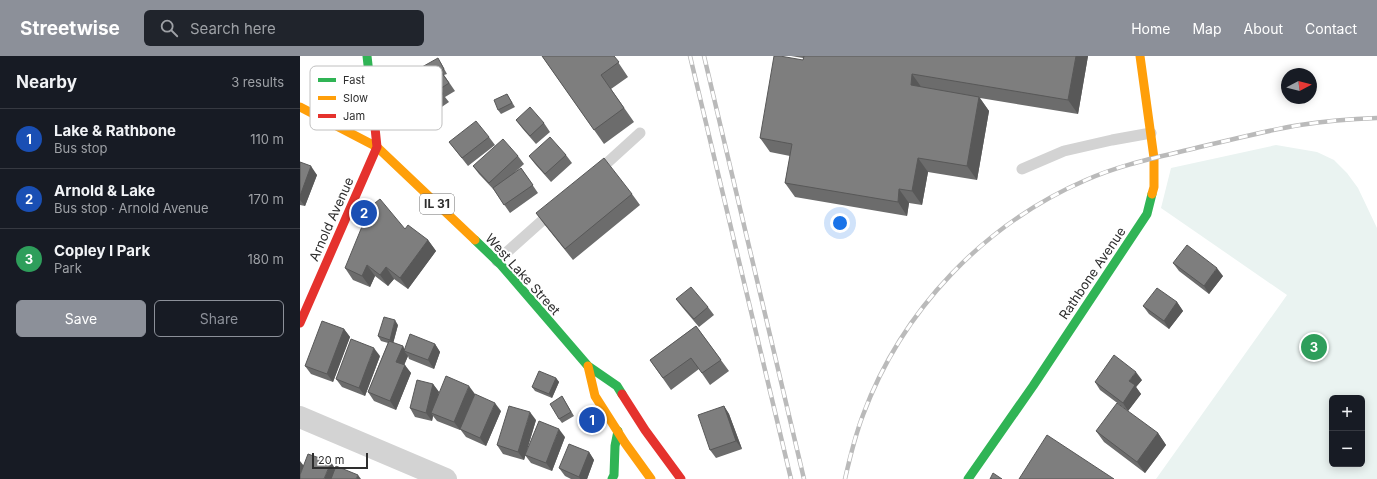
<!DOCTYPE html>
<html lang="en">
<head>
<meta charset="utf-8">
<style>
	:root { --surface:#171b24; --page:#20242c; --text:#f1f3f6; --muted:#9ea1a6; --line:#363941; --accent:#8c9099 }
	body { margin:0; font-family:Inter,sans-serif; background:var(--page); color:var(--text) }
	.controls { position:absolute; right:12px; bottom:12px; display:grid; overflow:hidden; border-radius:6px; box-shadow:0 2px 10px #0003 }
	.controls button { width:36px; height:36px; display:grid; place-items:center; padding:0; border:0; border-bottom:1px solid var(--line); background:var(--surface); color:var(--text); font:20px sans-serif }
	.compass { position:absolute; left:981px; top:12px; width:36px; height:36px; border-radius:50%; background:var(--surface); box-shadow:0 2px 10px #0003; rotate:83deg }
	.scale { position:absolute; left:12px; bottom:10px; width:56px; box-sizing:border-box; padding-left:4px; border:2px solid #2e2e2e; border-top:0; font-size:11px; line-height:14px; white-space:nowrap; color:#2e2e2e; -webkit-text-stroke:3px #fff; paint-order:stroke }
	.you { position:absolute; left:540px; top:167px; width:14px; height:14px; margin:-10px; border:3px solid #fff; border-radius:50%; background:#1a73e8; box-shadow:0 0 0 6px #1a73e833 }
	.badge { display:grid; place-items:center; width:26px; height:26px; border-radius:50%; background:var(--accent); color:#fff; font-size:13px; font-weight:700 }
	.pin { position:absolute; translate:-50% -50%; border:2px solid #fff; box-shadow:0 1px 4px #0006 }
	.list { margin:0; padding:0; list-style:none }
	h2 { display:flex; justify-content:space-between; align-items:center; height:52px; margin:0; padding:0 16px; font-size:17px }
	h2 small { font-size:13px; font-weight:400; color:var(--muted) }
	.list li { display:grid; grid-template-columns:26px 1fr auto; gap:12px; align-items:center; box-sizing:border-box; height:60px; padding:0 16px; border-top:1px solid var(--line) }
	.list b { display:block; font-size:15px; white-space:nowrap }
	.list p { margin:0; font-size:13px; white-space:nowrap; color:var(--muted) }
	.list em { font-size:13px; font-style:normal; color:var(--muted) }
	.actions { display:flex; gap:8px; padding:12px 16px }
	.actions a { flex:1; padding:9px 0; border:1px solid var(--accent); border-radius:6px; text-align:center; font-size:14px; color:var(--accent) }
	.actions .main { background:var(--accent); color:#fff }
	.icon { flex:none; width:22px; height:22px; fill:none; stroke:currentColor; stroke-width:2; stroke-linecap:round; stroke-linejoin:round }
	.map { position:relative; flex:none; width:1077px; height:423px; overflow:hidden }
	header { display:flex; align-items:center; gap:24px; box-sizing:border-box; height:56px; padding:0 20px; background:var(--accent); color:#fff }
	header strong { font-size:19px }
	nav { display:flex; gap:22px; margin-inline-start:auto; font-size:14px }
	.search { width:280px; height:36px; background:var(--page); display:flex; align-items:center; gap:10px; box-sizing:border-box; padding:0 14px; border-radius:6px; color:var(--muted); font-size:15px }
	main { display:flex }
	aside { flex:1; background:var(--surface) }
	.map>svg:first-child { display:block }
</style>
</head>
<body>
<header>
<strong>Streetwise</strong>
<div class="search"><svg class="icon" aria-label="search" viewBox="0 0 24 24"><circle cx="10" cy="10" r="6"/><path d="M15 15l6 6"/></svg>Search here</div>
<nav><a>Home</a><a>Map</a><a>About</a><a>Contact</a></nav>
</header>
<main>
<aside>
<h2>Nearby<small>3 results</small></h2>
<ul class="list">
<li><span class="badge" style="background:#1a4fb4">1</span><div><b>Lake &amp; Rathbone</b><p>Bus stop</p></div><em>110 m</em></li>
<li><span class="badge" style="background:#1a4fb4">2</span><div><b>Arnold &amp; Lake</b><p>Bus stop · Arnold Avenue</p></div><em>170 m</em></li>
<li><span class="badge" style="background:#2e9e5b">3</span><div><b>Copley I Park</b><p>Park</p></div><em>180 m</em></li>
</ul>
<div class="actions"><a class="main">Save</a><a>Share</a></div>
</aside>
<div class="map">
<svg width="1077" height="423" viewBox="0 0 1077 423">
	<rect width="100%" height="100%" fill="#fff"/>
	<path fill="#eaf3f1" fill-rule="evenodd" d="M976,89L1017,96L1034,104L1047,117L1058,132L1077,172V423H856L987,239L861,152L871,112ZM1032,342H1062V408H1032Z"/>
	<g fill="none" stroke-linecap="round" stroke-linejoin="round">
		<path stroke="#d3d3d3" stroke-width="11" d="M722,113L764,95L812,84L851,77
			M296,117L340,77
			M197,205L253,155"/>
		<path stroke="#d3d3d3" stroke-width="22" d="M0,361L146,423"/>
		<path stroke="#30b455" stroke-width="9" d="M67,0L74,62
			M175,184L201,209L288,310L317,330L322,338
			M312,423L314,419L315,390L318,375
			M668,423L733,330L847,158L852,138"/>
		<path stroke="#ff9f0a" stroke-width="9" d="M840,0L854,102V131L852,138
			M0,51L77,91L175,184
			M288,310L295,340L325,387L351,423"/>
		<path stroke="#e5322d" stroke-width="9" d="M0,267L77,91L74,62
			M322,338L345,374L381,423"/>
		<defs>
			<path id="rail" d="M390,0L491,423
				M404,0L504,423
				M545,423C550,401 555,380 563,359C602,254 684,168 786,124C824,107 865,100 904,90C936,83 968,74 1000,69C1026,65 1051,63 1077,62"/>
		</defs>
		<use href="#rail" stroke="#bababa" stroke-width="4.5"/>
		<use href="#rail" stroke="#fff" stroke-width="3" stroke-dasharray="9" stroke-linecap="butt"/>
	</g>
	<path fill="#6c6c6c" d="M242,0H314L328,21L311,33L334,66L304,88Z
		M491,0H788L778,58L680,42L689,55L677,124L628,116L622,149L609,147L607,160L495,141L485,127L490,100L470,96L460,82L503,4V2Z
		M141,7L147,18L144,19L155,35L145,41L149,46L130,59L111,32L127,21Z
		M207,38L215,51L201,58L198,54Z
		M216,64L244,67L250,76L236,88L222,72Z
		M189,81L195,89L168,110L149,86Z
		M266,99L272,107L251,126L235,108L229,100Z
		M218,100L224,108L213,118L221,112L238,137L210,157L194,134L179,118L173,110Z
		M0,106L17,119L5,150L0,149Z
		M332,138L340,149L273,204L244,168L236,157Z
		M105,173L128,184L136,195L108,233L94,223L88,230L75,220L70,231L53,224L45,212Z
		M873,207L923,220L909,238L879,215Z
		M376,243L408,251L414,259L399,271L382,251Z
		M877,246L883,255L869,273L849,258L843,250Z
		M98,269L93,287L103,290L104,293L135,288L140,296L134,313L109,303L108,300L104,309L111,317L96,354L74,345L68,336L88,287L81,285L78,280Z
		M396,270L429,315L410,329L399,313L371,334L350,304Z
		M44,273L50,281L33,326L11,318L5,310Z
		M80,300L65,340L42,331L36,323Z
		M256,322L259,326L252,342L235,335L232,331Z
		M842,324L836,331L841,338L828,355L800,334L795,326Z
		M133,328L139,336L138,339L175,338L164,363L201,355L186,390L166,381L160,373V374L137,365L133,360L132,365L115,361L110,352Z
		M262,340L274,360L262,367L259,363Z
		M424,350L429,358L442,393L416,402L410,394Z
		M236,364L224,404L203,398L197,389Z
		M796,375L858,377L866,389L845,417L804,386Z
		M265,381L252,415L231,407L225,399Z
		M289,396L294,404L287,423H271L265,420L259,412Z"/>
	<path fill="#585858" d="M776,0H788L778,58L768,44Z
		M612,18L622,32L611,29Z
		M679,41L689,55L677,124L667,110Z
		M618,102L628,116L622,149L612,135Z
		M11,110L17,119L5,150L0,144V140Z
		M599,133L609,147L607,160L598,146Z
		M128,184L136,195L108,233L100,222Z
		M67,209L75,220L70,231L62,220Z
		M86,211L94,223L88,230L80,219Z
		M917,212L923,220L909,238L904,230Z
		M877,246L883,255L869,273L864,265Z
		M95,264L98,269L93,288L90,284Z
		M44,273L50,281L33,326L27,318Z
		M135,288L140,296L134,313L128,304Z
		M103,290L106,296L104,295L108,300L102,314L96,306Z
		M74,292L80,300L65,340L59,332Z
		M105,309L111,317L96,354L90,345Z
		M836,316L842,324L836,331L841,338L828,355L823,347L829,325Z
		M256,322L259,326L252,342L249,338Z
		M133,328L139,336L134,358L131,357L133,360L132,365L126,357Z
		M169,330L175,338L160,374L154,366Z
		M195,347L201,355L186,390L180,382Z
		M424,350L429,358L442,393L436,385Z
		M230,356L236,364L224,404L218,396Z
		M259,373L265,381L252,415L246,407Z
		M858,377L866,389L845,417L837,406Z
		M289,396L294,404L287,423H280L279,421Z
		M0,405L4,410L0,419Z
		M31,406L36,414L33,423H24Z
		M58,419L61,423H56Z"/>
	<path fill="#7e7e7e" stroke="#585858" d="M242,0H314L319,6L301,19L324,52L294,74Z
		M474,0H480L503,4L504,0H776L768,44L612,18L611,29L679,41L667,110L618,102L612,135L599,133L598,146L485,127L492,88L460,82Z
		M138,2L144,13L141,15L139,13L127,21L122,11Z
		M139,13L149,27L140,33L143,38L124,51L111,32Z
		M207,38L212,47L198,54L194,44Z
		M230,51L244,67L230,80L216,64Z
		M176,65L189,81L162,102L149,86Z
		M250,81L266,99L245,118L229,100Z
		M203,83L218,100L189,127L173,110Z
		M304,102L332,138L265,193L236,157Z
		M0,106L11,110L0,140Z
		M221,112L233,129L204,149L193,132Z
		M80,143L105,173L108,169L128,184L100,222L86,211L80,219L67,209L62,220L45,212L70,151Z
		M887,189L917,212L904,230L873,207Z
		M391,231L408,251L394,263L376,243Z
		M857,232L877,246L864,265L843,250Z
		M84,261L95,264L90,284L78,280Z
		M22,265L44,273L27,318L5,310Z
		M396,270L421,304L402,317L391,302L363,322L350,304Z
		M110,278L135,288L128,304L104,295Z
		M51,283L74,292L59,332L36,323Z
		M89,285L103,290L96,306L105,309L90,345L68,336Z
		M814,299L836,316L829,325L835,329L823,347L795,326Z
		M239,315L256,322L249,338L232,331Z
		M146,320L169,330L154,366L131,357Z
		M117,324L133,328L126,357L110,352Z
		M175,338L195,347L180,382L160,373Z
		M262,340L271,356L259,363L250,348Z
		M817,347L858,377L837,406L796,375Z
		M209,350L230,356L218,396L197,389Z
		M424,350L436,385L410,394L398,359Z
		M239,365L259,373L246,407L225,399Z
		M747,379L814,423H719Z
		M269,388L289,396L279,421L259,412Z
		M8,398L31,406L24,423H0V419Z
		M36,410L58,419L56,423H31Z
		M693,417L702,423H690Z"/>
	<g text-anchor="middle" stroke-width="4" stroke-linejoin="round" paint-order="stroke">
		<rect fill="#fff" stroke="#6d6d6d" stroke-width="1" x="120" y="138" width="34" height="20" rx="3"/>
		<g font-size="12" font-weight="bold" fill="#2e2e2e">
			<text x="137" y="152">IL 31</text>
		</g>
		<g font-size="13" fill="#2e2e2e" stroke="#fff">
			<text transform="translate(31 163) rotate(-66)" y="5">Arnold Avenue</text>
			<text transform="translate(792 217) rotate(-56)" y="5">Rathbone Avenue</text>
			<text transform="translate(223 218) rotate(48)" y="5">West Lake Street</text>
		</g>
	</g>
	<rect x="10" y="10" width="132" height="64" rx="6" fill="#fff" stroke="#c0c0c0" stroke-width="1"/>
	<rect x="18" y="22" width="18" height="4" fill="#30b455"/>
	<rect x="18" y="40" width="18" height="4" fill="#ff9f0a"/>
	<rect x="18" y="58" width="18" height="4" fill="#e5322d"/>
	<g font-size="11" fill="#2e2e2e">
		<text x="43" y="28">Fast</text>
		<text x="43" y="46">Slow</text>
		<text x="43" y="64">Jam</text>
	</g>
</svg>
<div class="controls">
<button>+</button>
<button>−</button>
</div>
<svg class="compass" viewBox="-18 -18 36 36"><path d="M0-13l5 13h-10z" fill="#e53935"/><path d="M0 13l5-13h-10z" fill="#9ea1a6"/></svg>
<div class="scale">20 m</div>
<div class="you"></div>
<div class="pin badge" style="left:292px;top:364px;background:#1a4fb4">1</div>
<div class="pin badge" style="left:64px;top:157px;background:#1a4fb4">2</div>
<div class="pin badge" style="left:1014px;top:291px;background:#2e9e5b">3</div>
</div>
</main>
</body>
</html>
